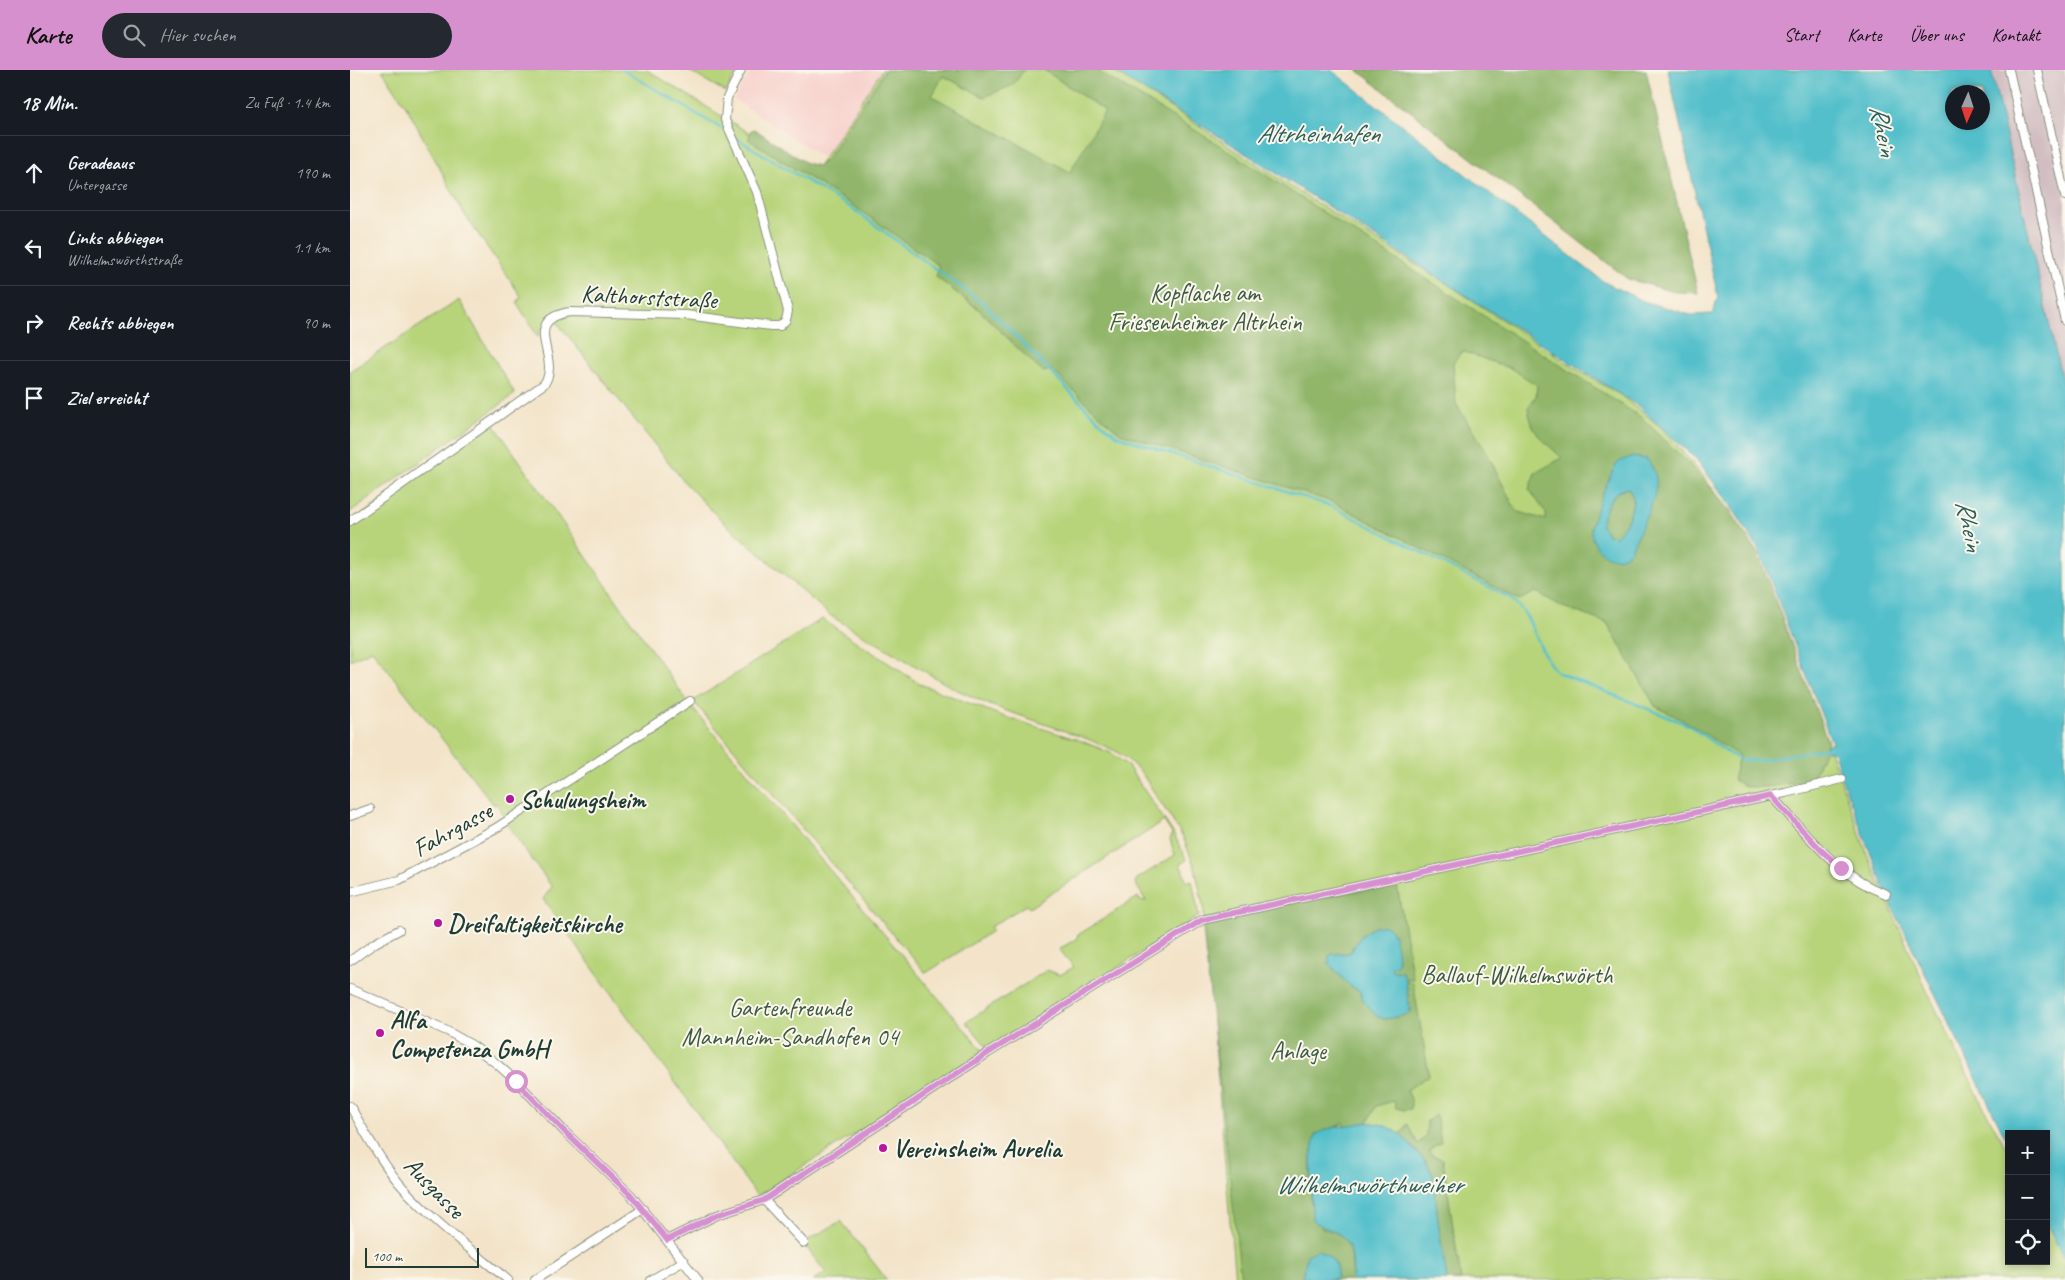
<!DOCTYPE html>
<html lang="de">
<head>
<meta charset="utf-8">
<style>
	:root { --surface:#171b24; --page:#242831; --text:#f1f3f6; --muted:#9ea1a6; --line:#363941; --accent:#d690ce }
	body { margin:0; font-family:Caveat,sans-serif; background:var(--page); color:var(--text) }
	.controls { position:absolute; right:15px; bottom:15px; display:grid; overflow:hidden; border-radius:0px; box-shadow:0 2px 8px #0003 }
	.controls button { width:45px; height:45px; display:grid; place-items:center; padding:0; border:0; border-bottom:1px solid var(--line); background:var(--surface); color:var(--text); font:25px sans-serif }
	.compass { position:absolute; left:1595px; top:15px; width:45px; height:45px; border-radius:50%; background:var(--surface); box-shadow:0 2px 8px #0003; rotate:183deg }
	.scale { position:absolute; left:15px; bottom:12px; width:114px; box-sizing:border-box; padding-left:5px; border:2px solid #1f3d34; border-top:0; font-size:14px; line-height:18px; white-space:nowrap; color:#1f3d34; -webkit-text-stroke:4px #fbf7ec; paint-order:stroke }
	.stop { position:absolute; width:15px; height:15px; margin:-11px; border:4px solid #d690ce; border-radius:50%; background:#fff }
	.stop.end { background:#d690ce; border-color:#fff; box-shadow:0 1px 5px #0008 }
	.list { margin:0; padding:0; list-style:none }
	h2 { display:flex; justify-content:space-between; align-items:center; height:65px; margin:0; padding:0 20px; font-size:21px }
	h2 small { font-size:16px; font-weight:400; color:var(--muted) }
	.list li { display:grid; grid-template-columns:32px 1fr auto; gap:15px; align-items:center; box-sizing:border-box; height:75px; padding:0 20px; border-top:1px solid var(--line) }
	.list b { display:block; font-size:19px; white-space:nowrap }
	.list p { margin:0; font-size:16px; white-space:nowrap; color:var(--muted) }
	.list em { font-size:16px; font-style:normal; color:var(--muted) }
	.icon { flex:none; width:28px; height:28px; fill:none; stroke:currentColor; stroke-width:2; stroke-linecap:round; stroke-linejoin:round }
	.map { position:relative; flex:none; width:1715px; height:1210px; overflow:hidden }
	header { display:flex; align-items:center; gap:30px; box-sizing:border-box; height:70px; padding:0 25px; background:var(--accent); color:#111 }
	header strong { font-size:24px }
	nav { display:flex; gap:28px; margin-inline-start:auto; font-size:18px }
	.search { width:350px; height:45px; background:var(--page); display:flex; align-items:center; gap:12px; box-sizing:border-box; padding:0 18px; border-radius:28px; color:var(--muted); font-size:19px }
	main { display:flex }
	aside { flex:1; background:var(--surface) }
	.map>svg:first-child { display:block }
</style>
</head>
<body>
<header>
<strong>Karte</strong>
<div class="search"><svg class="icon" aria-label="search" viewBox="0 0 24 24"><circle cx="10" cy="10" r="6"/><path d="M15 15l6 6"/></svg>Hier suchen</div>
<nav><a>Start</a><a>Karte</a><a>Über uns</a><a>Kontakt</a></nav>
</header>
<main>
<aside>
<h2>18 Min.<small>Zu Fuß · 1.4 km</small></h2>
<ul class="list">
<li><svg class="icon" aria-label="ahead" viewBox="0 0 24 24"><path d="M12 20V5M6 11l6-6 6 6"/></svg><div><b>Geradeaus</b><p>Untergasse</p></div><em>190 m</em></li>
<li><svg class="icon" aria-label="left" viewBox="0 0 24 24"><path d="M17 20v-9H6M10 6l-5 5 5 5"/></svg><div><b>Links abbiegen</b><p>Wilhelmswörthstraße</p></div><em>1.1 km</em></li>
<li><svg class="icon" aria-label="right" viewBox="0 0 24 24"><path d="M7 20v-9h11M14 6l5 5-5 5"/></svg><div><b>Rechts abbiegen</b></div><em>90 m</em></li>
<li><svg class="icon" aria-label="arrive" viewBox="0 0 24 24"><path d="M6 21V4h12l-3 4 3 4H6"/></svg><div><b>Ziel erreicht</b></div></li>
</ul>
</aside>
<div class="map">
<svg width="1715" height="1210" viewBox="0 0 1715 1210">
	<rect width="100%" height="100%" fill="#fbf7ec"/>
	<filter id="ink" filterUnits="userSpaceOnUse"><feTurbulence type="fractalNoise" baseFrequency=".02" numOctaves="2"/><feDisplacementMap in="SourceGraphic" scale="10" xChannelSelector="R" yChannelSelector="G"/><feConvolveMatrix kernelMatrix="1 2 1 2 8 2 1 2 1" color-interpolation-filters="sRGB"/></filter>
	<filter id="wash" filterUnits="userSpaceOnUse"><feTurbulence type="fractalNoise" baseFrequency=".0096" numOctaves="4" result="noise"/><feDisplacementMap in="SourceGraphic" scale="20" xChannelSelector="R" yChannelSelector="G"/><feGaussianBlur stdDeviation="1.12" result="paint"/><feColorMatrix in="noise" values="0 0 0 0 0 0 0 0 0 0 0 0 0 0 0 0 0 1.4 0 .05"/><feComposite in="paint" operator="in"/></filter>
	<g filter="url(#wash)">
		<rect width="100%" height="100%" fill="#f3e4c9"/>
		<path fill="#f7d0cb" d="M402,0H535L476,90L384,29Z"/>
		<path fill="#d2bec2" d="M1641,0H1715V323L1659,79Z"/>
		<path fill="#b7d47a" stroke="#6b8857" d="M32,0H297L464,103L532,0H763L960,129L1099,215L1228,300L1270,325L1311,357L1351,403L1382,445L1405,485L1429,540L1519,789L1578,923L1635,1040L1659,1083V1191H1696V1152L1715,1190V1210H885L853,835L845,798L833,767L791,702L777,689L764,680L735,668L640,635L601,617L481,546L370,449L336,414L202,246L192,256L188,267L167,233L171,226L115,145L56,36Z
			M337,0H388L376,22Z
			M109,230L165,324L0,442V301Z
			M143,353L339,634L634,982L407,1126L193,829L202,817L158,756L155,746L146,733L144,735L22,580L0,590V453Z
			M472,549L570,614L652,646L729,670L761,683L777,695L790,714L822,761L837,790L830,794L837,812L842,810L849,846L639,979L616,952L697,900L710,905L724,897L709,879L726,869L728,865L788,827L789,830L796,831L785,813L787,809L825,785L820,769L822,764L814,751L679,838L676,835L640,857L642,861L576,903L343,631Z
			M491,1151L537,1210H463L476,1203L453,1173Z"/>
		<path fill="#91b66a" stroke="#587a4f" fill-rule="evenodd" d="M535,0H674L663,15L634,27L593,6L582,26L720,102L755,41L694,0H746L866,73L1292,348L1339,394L1378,437L1408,484L1478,672L1462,710L1418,717H1397L1383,710L1389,686L1338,653L1305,636L1257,553L1213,537L1186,522L1169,530L982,432L770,363L750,346L702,300L692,302L628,239L586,207L589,196L502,135L399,70L400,61L404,59L456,93L468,96L476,90ZM1112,281L1162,299L1187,315L1186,326L1178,338C1183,367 1192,368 1212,388L1185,403L1179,419L1196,443V450L1166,441L1134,377L1106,334L1103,293ZM1281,387L1297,389L1267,489L1241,458Z
			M1007,0H1296L1348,223L1325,222L1278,209Z
			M1278,418C1280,421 1283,425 1283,429C1284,440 1274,459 1266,466L1258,465L1251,455C1255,439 1260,422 1278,418Z
			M1047,815L1063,909L1055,908L1052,902L1041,901V898L1048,888L1046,879L1003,876L1000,883H987L979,894L1000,916L1010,921L1013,930L1026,946L1035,949L1046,947L1060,941L1056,911L1063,912L1079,1005L1057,1020L1061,1029V1039L1054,1040L1046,1038L1044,1031L1026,1036L1018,1052L995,1056L994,1052C986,1059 974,1059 965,1065L961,1087V1133L972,1158C978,1160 986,1162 991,1165C1003,1175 1002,1194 1002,1208L1001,1210H982L987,1207H952L958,1210H891L852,850L919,835Z
			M1086,1045L1091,1072L1079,1080L1082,1085L1093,1089L1111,1210H1097L1090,1166L1083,1105L1076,1091L1050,1064L1057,1054L1068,1074L1076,1065L1077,1051Z"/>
		<path fill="#52bfcb" stroke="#387e80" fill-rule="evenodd" d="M761,0H981L1254,212L1293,231L1341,245L1362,244L1368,227L1318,0H1641L1715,323V1190L1696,1152V1064H1659V1075L1536,824L1492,709L1484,682L1476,680L1475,676L1482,673L1409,480L1379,433L1346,389L1288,336L873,69ZM1602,22H1632V52H1602Z
			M1281,387L1297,389C1303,397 1308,407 1306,418C1305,431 1287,466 1281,480C1265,500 1239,478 1241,458C1242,448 1261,401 1267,394C1270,390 1277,389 1281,387ZM1278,418C1280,421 1283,425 1283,429C1283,441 1275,459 1265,466L1258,465L1251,455C1255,439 1260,421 1278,418Z
			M1025,856C1028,856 1034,855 1037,857C1046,860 1048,885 1048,893L1046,896H1042L1041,900L1052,902L1055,908L1060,941L1056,945L1046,947L1035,949L1026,946L1013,930L1010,921L1000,916L979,894V886L982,884L1000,883L1011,866Z
			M1018,1052L1034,1055L1050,1064L1076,1092L1083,1105L1090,1167L1097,1210H1001C1005,1197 1002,1173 990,1165C982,1159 972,1158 962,1150L961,1087L965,1065C981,1055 1000,1056 1018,1052Z
			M968,1180C981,1186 988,1192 987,1208C977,1210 961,1210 952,1207L957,1185Z"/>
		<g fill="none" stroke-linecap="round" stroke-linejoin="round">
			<path stroke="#52bfcb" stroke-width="2.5" d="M273,0L377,62
				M386,68L500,137L633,233L748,350L768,366L981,436L1160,528C1188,549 1187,587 1209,603L1338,655L1378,683L1391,690L1408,691L1477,678"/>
		</g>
	</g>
	<g filter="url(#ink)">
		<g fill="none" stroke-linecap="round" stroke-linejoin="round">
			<defs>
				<path id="street" d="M1659,0L1715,251
					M1687,0L1715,126
					M0,451L194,314C213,289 168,250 220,242L336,245L421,256H430L436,250L438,241L407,122L375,50L377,28L391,0
					M1421,726C1456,762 1487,807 1536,824
					M0,746L20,739
					M0,822L49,810L146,758L340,631
					M0,891L25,873L49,860
					M0,919L97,961L122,975L147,994L166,1011L215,1062L281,1125L348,1210
					M0,1036C15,1062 30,1090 49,1113C81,1150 120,1179 158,1210
					M414,1130L454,1173
					M317,1170L367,1145L414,1130L638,983L852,850L1435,723L1492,709
					M185,1210L293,1139
					M301,1210L334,1191"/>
			</defs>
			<use href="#street" stroke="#89907e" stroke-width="10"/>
			<use href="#street" stroke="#fff" stroke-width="8"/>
		</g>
	</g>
	<g fill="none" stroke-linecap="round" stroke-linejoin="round" filter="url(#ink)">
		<path stroke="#d690ce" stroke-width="6" d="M166,1011L215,1062L281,1125L317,1170L367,1145L414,1130L638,983L852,850L1421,726L1471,780L1491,798"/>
	</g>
	<g fill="#b5179e" stroke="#fbf7ec" stroke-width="2">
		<circle cx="160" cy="729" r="5"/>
		<circle cx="88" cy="853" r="5"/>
		<circle cx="30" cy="963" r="5"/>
		<circle cx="533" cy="1078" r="5"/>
	</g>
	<g text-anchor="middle" stroke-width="4" stroke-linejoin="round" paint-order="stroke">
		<g font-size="25" fill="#3d5b42" stroke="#fbf7ec">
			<text x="855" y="231">Kopflache am<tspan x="855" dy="29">Friesenheimer Altrhein</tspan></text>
			<text x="1167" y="913">Ballauf-Wilhelmswörth</text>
			<text x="440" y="946">Gartenfreunde<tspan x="440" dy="29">Mannheim-Sandhofen 04</tspan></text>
			<text x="948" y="989">Anlage</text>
		</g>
		<g font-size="25" fill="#1f3d34" stroke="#fbf7ec">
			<text transform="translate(299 226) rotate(3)" y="9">Kalthorststraße</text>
			<text transform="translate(102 759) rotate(-29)" y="9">Fahrgasse</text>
			<text transform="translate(85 1117) rotate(46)" y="9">Ausgasse</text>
		</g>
		<g font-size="25" font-weight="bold" fill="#1f3d34" stroke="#fbf7ec" text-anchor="start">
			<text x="170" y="738">Schulungsheim</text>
			<text x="98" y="862">Dreifaltigkeitskirche</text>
			<text x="40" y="958">Alfa<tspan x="40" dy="29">Competenza GmbH</tspan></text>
			<text x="543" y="1087">Vereinsheim Aurelia</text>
		</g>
		<g font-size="26" font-style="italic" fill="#2c5e5a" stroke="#fbf7ec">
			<text transform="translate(1534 60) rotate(78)" y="9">Rhein</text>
			<text x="968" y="72">Altrheinhafen</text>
			<text transform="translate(1620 455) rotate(78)" y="9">Rhein</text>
			<text x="1019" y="1123">Wilhelmswörthweiher</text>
		</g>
	</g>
</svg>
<div class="controls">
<button>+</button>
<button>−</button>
<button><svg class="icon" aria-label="locate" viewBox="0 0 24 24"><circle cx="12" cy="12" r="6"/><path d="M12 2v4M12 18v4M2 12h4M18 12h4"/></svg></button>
</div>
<svg class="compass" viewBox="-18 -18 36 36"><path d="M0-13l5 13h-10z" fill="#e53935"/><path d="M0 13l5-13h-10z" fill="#9ea1a6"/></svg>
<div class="scale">100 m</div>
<div class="stop" style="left:166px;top:1011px"></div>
<div class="stop end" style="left:1491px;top:798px"></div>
</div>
</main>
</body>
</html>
